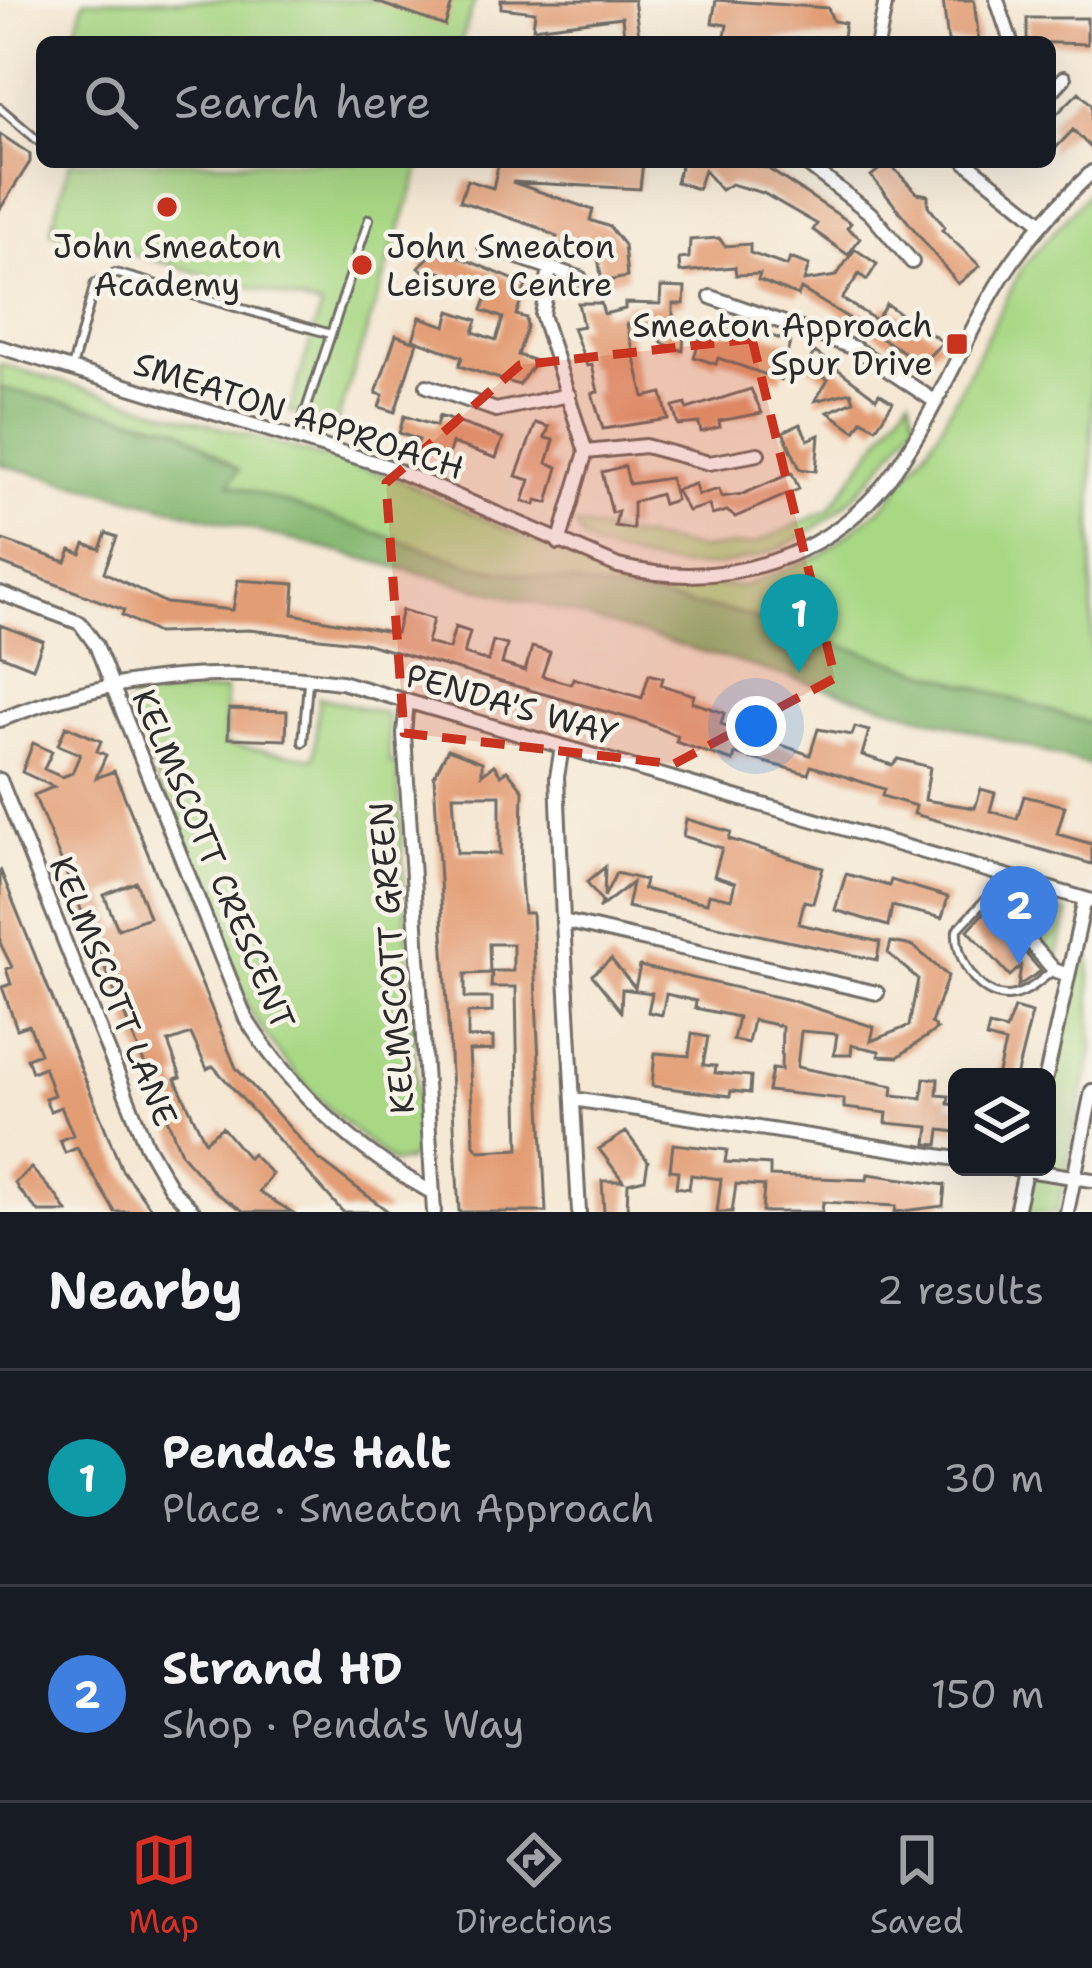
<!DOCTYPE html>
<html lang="en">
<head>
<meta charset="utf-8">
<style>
	:root { --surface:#171b24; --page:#20242c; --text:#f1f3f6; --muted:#9ea1a6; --line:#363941; --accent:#d93025 }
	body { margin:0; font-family:"Shantell Sans",sans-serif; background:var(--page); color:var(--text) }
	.controls { position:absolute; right:36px; bottom:36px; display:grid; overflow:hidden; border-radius:18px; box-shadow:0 12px 48px #0002 }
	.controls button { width:108px; height:108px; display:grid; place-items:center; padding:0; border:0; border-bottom:3px solid var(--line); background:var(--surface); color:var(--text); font:60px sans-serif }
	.you { position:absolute; left:756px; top:726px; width:42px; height:42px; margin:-30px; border:9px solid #fff; border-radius:50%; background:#1a73e8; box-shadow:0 0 0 18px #1a73e833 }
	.badge { display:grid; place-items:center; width:78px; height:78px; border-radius:50%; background:var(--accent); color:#fff; font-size:39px; font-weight:700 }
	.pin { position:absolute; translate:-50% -99px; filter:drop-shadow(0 3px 6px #0008) }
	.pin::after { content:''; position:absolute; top:63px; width:42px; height:36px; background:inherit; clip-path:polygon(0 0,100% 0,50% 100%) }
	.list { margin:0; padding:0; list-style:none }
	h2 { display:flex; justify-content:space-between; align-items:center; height:156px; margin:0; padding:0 48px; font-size:51px }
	h2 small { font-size:39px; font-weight:400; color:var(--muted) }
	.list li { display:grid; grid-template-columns:78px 1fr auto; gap:36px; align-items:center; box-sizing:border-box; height:216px; padding:0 48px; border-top:3px solid var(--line) }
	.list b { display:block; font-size:45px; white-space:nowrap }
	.list p { margin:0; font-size:39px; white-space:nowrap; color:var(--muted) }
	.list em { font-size:39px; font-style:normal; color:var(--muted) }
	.icon { flex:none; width:66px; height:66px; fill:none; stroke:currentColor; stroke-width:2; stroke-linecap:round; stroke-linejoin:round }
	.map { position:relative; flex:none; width:1092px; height:1212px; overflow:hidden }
	.search { position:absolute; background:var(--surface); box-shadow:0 12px 48px #0002; left:36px; right:36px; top:36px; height:132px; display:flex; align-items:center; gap:30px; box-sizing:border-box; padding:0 42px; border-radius:18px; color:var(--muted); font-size:45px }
	.sheet { height:588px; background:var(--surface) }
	nav { display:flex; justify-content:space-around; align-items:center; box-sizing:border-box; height:168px; border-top:3px solid var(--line); background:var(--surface); font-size:33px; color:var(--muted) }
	nav a { display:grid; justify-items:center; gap:6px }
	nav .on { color:var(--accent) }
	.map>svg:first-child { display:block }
</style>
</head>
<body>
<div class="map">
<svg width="1092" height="1212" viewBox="0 0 1092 1212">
	<rect width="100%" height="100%" fill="#f7f3e8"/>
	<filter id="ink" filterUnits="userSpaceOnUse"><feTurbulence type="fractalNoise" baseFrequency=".00833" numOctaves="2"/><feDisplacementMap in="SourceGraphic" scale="24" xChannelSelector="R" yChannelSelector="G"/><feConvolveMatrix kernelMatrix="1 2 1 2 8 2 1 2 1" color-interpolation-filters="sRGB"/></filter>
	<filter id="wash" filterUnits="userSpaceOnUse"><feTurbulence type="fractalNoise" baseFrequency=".004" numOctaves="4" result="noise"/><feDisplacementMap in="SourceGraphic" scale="48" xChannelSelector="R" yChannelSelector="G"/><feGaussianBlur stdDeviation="2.7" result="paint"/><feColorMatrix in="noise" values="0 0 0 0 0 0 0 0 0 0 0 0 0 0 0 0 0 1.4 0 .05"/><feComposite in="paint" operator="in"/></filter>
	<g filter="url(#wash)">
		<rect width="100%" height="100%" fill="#f5e8d4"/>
		<path fill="#a9d885" stroke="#6a8258" stroke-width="3" d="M84,0H475L461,42H72Z
			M70,162H422L336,425L289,412L321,307L51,231Z
			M1092,189V724L738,613L476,566L228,484L238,471L0,388V364L395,478L604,574L683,587L744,586L820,556L887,503L937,434L1023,266Z
			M910,397L915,421C847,523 757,593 627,557C606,551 581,548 576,525L700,549L754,544L829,510Z
			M226,690L225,745L314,758L319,697L387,714L390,764H397L420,1148L407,1161L394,1163C337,1120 287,1073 250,1011L128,708L136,698Z
			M1005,894L1068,913L1057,958L1002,898Z
			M1088,920L1092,1053L1057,1212H1025L1035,1167H1047V1110Z"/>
		<path fill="#86b872" stroke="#58724e" stroke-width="3" d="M0,388L180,428L239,470L229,484L476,566L738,613L1092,724V766L546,606L0,464Z"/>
		<g id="blocks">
			<path fill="#e39d75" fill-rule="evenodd" d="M371,0H453L445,26Z
				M501,0H634L639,35L624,36L622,17L533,28L535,12L501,8Z
				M716,0L828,8L833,21L845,23L843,37L724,42L727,25L712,23Z
				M943,0H974L979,42H948Z
				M1027,18H1087V44L1027,42Z
				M1079,92L1092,105V149L1073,130L1050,154V121Z
				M0,134L30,154V162L0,209Z
				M499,162H643L640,189L512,182L593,210L590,220L610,227L624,245L627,277L602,282L598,257L555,242L557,237L537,227L460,201L467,180L493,188Z
				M682,162H740L767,168L851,223L847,228L860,238L848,255L813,230L817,224L763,193L731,184L721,190L704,170L698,189L676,182Z
				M888,162L917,193L928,195V206L945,227L942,230L980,266L958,284L871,176Z
				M719,238L725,246L750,244V253L787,266L790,258L809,265L804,281L836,276L855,249L877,264L867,280L859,274L842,299L876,320L886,304L943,342L922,363L801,289L798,296L758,280L760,274L736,275L735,267L680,272L679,259L689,258L690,240Z
				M438,248L526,285L516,315L526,318L527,327L518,355L536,361L519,385L459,366L462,357L413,339L420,317L446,326L450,311L477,320L473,332L496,340L503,318L482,310L489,290L440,272L430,277L419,267Z
				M661,287L685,288L684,304H673V328L684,331L683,351L664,344L647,325L627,324L644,397L662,393L668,419L603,429L592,393L598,392L592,365L587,366L573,328L583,326L578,303H601L604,314L625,309V303L660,304Z
				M704,325L728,333L730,327L752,335L754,330L790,342L781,380L718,358L716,364L694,357Z
				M396,335L417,342L395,412L379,407L383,395L376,393Z
				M815,352L876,398L879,393L893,402L876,428L862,420L855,431L828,412L854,401L851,392L815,401L828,380L806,365Z
				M751,389L762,413L719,421L720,427L701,432L699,423L678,425L673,407L686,404L687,409Z
				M404,416L436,426L439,416L503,438L496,458L452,443L447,459L416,448L419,440L399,433Z
				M536,423L549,427L545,438L554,440L547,463L558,467L548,503L537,500L535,505L523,501L530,480L516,476Z
				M800,424L808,440L819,435L816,471L800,469L783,432Z
				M625,466L629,484L670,478L676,500L663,504L660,494L633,502V529L615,526L618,511L612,513L602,472Z
				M792,473L799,489L735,517L727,511L712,515L709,505L688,511L676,490L695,484L698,495L719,489L721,497L743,494Z
				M106,533L117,537L104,572L166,603L233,610L238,580L295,584L293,614L396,633L402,610L433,619L427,643L449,649L455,627L470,632L464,654L488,661L493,641L507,645L502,664L525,671L532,647L550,652L542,676L571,684L573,678L642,698L649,674L663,678L661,685L694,695L692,702L724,713L721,724L810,755L818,729L852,735L855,727L869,731L862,755L892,765L898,759L930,767L925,800L975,808L981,789L995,793L990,811L1017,819L1024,796L1065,806L1057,834L1092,844V864L914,814L916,806L882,796L884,789L831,772L811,766L808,774L735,754L733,761L676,742L678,736L646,723L364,643L249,630L157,633L122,615L124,610L0,563V539L66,562L71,550L81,554L85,544L100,549Z
				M0,625L43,641L33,668L0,655Z
				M229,709L287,711L286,740L228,738Z
				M66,726L101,741L97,751L106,755L96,778L114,771L236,1068L317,1158L389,1212H343L213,1066L207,1069L191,1034L168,1042L181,1077L175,1079L205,1141L222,1127L248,1158L252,1154L272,1174L259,1192L292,1212H245L216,1193L182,1155L34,795L54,787L22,772L33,743L52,752L44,769L62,777L72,773L80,754L58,745ZM136,882L149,917L118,929L104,895Z
				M448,749L482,762V774L494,765L501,775L507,770L523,790L521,880L524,913H532L546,1212H459L434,776ZM453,795H500V854L457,853ZM489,944H513V971H492L491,987H516L519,1149L480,1151L474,1145L469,1051L493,1050V1037L468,1038V1013L492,1012V998H465V974L490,973Z
				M686,819L731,832L729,839L823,868L813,903L804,901L799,924L880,942L877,960L627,907L632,883L598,909L602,902L587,882L605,867L604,897L616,873L645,880L643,889L677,897L707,903L709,894L731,899L735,883L714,876L722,848L683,836Z
				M0,869L122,1170L154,1212H115L77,1148L65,1153L60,1140L73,1135L61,1107L50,1111L45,1098L54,1095L44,1067L32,1072L27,1058L40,1053L29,1025L17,1029L2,987L11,984L6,969L12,967L0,943Z
				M846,874L889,886L891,880L948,897L942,918L892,906L888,926L835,910Z
				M987,909L1041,971L1018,986L1021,966L1010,976L968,930Z
				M891,942L913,946L948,976L931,1023L937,1029L898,1057L879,1056V1051L852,1045L851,1055H834L837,1034L801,1031L797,1067L893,1086L892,1095L922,1098L924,1078L938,1079L937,1095L949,1096L948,1104L957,1105V1132L940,1130L938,1145L927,1144L929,1127L886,1123L887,1113L844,1108V1099L768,1091L772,1069L781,1070L782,1026L753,1020L748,1043L733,1040L738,1017L695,1008L696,1001L666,994L662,1015L648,1012L652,993L622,989L621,1011L592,975L611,959L635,988L640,966L790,1000L874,1027L871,1041L909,1026L918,979L888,953Z
				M1014,1008L1032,1013L1016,1077H997L1005,1043L986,1038L989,1026L1006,1030Z
				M692,1034L708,1037L703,1065L716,1066L715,1073L751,1076L750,1093L731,1091L730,1096L652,1086L655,1053L689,1056Z
				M626,1132L648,1161L645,1179L628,1183L627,1212H604L602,1181H623L599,1149Z
				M673,1144L727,1150L725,1162L770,1165V1176L867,1180L868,1174L945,1185L943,1206L895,1212L896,1206L823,1202L822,1212H762L764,1186L736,1184L732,1212H717L721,1179L691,1175L689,1189L676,1187L678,1171L670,1170Z
				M31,1168L58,1198L67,1212H39L19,1190L15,1183Z"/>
		</g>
	</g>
	<g filter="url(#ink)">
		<use href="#blocks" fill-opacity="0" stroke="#726d66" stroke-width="3"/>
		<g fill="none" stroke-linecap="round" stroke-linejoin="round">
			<defs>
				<path id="service" d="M0,108L42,144
					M72,368L95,283L115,273L331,334
					M297,437L369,219
					M303,742L308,682
					M1002,876L994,900H985L957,930C955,956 976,995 1007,996C1023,996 1039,982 1051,972"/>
				<path id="minor" d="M997,0L1011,42
					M878,42L886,0
					M1050,93L1064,78
					M804,162L870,213L912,262
					M966,162L1042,223
					M485,246L580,278
					M550,268L542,315L586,452L559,543
					M711,297L855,348L936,402
					M0,347L389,467L618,566C722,592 832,560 895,470C938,409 963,339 1002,277C1027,238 1058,204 1092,172
					M427,386L496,410L569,395
					M586,452L645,446L709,463L758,454
					M0,593L80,623L96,645L246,1019C294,1094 355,1150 433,1193
					M407,701L404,734L434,1212
					M0,720C116,673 218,667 341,682L1092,901
					M562,747L557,777L563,921L579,1212
					M0,780L146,1145L170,1187L194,1212
					M994,900L1054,970L1068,975
					M563,921L877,993
					M1046,1077L1085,899
					M573,1099L957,1159
					M1007,1167L1092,1180
					M1016,1212L1026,1167
					M1067,1212L1092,1091"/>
			</defs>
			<use href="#service" stroke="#726d66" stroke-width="12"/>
			<use href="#minor" stroke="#726d66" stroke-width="18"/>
			<use href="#service" stroke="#fff" stroke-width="6"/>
			<use href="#minor" stroke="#fff" stroke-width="12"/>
		</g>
	</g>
	<path fill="#c8321e" fill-opacity="0.2" stroke="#c8321e" stroke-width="9" stroke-dasharray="24 15" stroke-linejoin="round" d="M752,339L835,678L674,764L404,733L386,483L520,365Z"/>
	<g fill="#c8321e" stroke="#f7f3e8" stroke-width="4.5">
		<circle cx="167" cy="207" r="12"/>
		<circle cx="362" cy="265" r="12"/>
		<rect x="945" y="332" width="24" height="24" rx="6"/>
	</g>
	<g text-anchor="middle" stroke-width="9" stroke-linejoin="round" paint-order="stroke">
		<g font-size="33" fill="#2b2b2b" stroke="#f7f3e8">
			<text x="167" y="258">John Smeaton<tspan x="167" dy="38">Academy</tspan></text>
			<text x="386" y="258" text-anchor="start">John Smeaton<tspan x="386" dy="38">Leisure Centre</tspan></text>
			<text x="933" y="337" text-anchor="end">Smeaton Approach<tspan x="933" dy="38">Spur Drive</tspan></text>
		</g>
		<g font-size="33" fill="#2b2b2b" stroke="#f7f3e8">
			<text transform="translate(299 415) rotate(18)" y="12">SMEATON APPROACH</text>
			<text transform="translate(512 704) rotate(16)" y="12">PENDA'S WAY</text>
			<text transform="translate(214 859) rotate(67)" y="12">KELMSCOTT CRESCENT</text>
			<text transform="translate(391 958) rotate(-94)" y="12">KELMSCOTT GREEN</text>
			<text transform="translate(114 991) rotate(68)" y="12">KELMSCOTT LANE</text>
		</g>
	</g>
</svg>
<div class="controls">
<button><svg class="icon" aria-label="layers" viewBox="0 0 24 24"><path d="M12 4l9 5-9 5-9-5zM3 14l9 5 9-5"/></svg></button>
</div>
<div class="you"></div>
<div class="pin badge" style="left:799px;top:673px;background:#0f9aa8">1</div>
<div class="pin badge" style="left:1019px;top:965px;background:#3f7fe0">2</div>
<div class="search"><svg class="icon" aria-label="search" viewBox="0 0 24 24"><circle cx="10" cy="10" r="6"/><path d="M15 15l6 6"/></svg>Search here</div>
</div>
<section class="sheet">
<h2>Nearby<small>2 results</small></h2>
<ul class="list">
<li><span class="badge" style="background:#0f9aa8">1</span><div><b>Penda's Halt</b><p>Place · Smeaton Approach</p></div><em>30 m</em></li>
<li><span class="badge" style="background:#3f7fe0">2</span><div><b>Strand HD</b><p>Shop · Penda's Way</p></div><em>150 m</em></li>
</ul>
</section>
<nav>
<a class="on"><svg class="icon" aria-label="map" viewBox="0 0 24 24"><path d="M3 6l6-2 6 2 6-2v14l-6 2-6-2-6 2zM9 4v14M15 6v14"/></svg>Map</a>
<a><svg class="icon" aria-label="directions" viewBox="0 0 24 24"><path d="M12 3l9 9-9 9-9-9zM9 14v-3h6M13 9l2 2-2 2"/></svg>Directions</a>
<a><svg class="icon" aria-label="saved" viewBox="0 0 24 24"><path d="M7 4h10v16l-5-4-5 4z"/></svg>Saved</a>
</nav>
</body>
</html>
